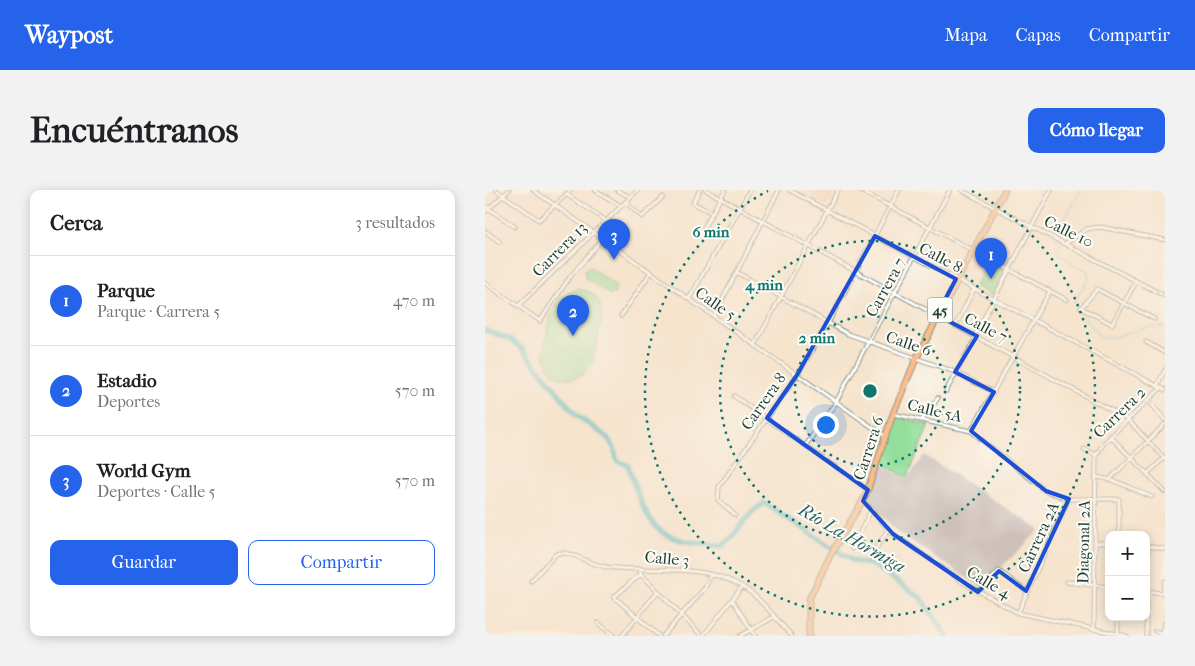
<!DOCTYPE html>
<html lang="es">
<head>
<meta charset="utf-8">
<style>
	:root { --surface:#fff; --page:#f2f2f2; --text:#202124; --muted:#757577; --line:#e0e0e0; --accent:#2563eb }
	body { margin:0; font-family:"IM FELL French Canon",serif; background:var(--page); color:var(--text) }
	.controls { position:absolute; right:15px; bottom:15px; display:grid; overflow:hidden; border-radius:10px; box-shadow:0 2px 12px #0003 }
	.controls button { width:45px; height:45px; display:grid; place-items:center; padding:0; border:0; border-bottom:1px solid var(--line); background:var(--surface); color:var(--text); font:25px sans-serif }
	.you { position:absolute; left:340px; top:234px; width:18px; height:18px; margin:-12px; border:4px solid #fff; border-radius:50%; background:#1a73e8; box-shadow:0 0 0 8px #1a73e833 }
	.badge { display:grid; place-items:center; width:32px; height:32px; border-radius:50%; background:var(--accent); color:#fff; font-size:16px; font-weight:700 }
	.pin { position:absolute; translate:-50% -41px; filter:drop-shadow(0 1px 2px #0008) }
	.pin::after { content:''; position:absolute; top:26px; width:18px; height:15px; background:inherit; clip-path:polygon(0 0,100% 0,50% 100%) }
	.list { margin:0; padding:0; list-style:none }
	h2 { display:flex; justify-content:space-between; align-items:center; height:65px; margin:0; padding:0 20px; font-size:21px }
	h2 small { font-size:16px; font-weight:400; color:var(--muted) }
	.list li { display:grid; grid-template-columns:32px 1fr auto; gap:15px; align-items:center; box-sizing:border-box; height:90px; padding:0 20px; border-top:1px solid var(--line) }
	.list b { display:block; font-size:19px; white-space:nowrap }
	.list p { margin:0; font-size:16px; white-space:nowrap; color:var(--muted) }
	.list em { font-size:16px; font-style:normal; color:var(--muted) }
	.actions { display:flex; gap:10px; padding:15px 20px }
	.actions a { flex:1; padding:11px 0; border:1px solid var(--accent); border-radius:10px; text-align:center; font-size:18px; color:var(--accent) }
	.actions .main { background:var(--accent); color:#fff }
	.map { position:relative; flex:none; width:680px; height:446px; overflow:hidden; border-radius:10px }
	header { display:flex; align-items:center; gap:30px; box-sizing:border-box; height:70px; padding:0 25px; background:var(--accent); color:#fff }
	header strong { font-size:24px }
	nav { display:flex; gap:28px; margin-inline-start:auto; font-size:18px }
	.intro { display:flex; align-items:center; justify-content:space-between; box-sizing:border-box; height:120px; padding:0 30px }
	h1 { margin:0; font-size:35px }
	.button { padding:12px 22px; border-radius:10px; background:var(--accent); color:#fff; font-size:18px; font-weight:700 }
	main { display:flex; gap:30px; padding:0 30px }
	aside { flex:1; background:var(--surface); border-radius:10px; box-shadow:0 2px 12px #0003 }
	.map>svg:first-child { display:block }
</style>
</head>
<body>
<header>
<strong>Waypost</strong>
<nav><a>Mapa</a><a>Capas</a><a>Compartir</a></nav>
</header>
<div class="intro"><h1>Encuéntranos</h1><a class="button">Cómo llegar</a></div>
<main>
<aside>
<h2>Cerca<small>3 resultados</small></h2>
<ul class="list">
<li><span class="badge">1</span><div><b>Parque</b><p>Parque · Carrera 5</p></div><em>470 m</em></li>
<li><span class="badge">2</span><div><b>Estadio</b><p>Deportes</p></div><em>570 m</em></li>
<li><span class="badge">3</span><div><b>World Gym</b><p>Deportes · Calle 5</p></div><em>570 m</em></li>
</ul>
<div class="actions"><a class="main">Guardar</a><a>Compartir</a></div>
</aside>
<div class="map">
<svg width="680" height="446" viewBox="0 0 680 446">
	<rect width="100%" height="100%" fill="#fdfcf7"/>
	<filter id="ink" filterUnits="userSpaceOnUse"><feTurbulence type="fractalNoise" baseFrequency=".02" numOctaves="2"/><feDisplacementMap in="SourceGraphic" scale="10" xChannelSelector="R" yChannelSelector="G"/><feConvolveMatrix kernelMatrix="1 2 1 2 8 2 1 2 1" color-interpolation-filters="sRGB"/></filter>
	<filter id="wash" filterUnits="userSpaceOnUse"><feTurbulence type="fractalNoise" baseFrequency=".0096" numOctaves="4" result="noise"/><feDisplacementMap in="SourceGraphic" scale="20" xChannelSelector="R" yChannelSelector="G"/><feGaussianBlur stdDeviation="1.12" result="paint"/><feColorMatrix in="noise" values="0 0 0 0 0 0 0 0 0 0 0 0 0 0 0 0 0 1.4 0 .05"/><feComposite in="paint" operator="in"/></filter>
	<g filter="url(#wash)">
		<rect width="100%" height="100%" fill="#f5e4cd"/>
		<path fill="#f0d5bc" d="M330,0L334,1L351,0L342,17L326,8Z"/>
		<path fill="#cec1b9" d="M439,265L555,340L496,397L412,342L385,311L396,274L422,290Z"/>
		<path fill="#93de9a" stroke="#598e67" d="M503,71L522,81L508,106L490,96Z
			M104,76L131,96L130,103L125,105L100,88V79Z
			M91,99C125,101 117,130 112,153C110,161 109,172 104,179C95,190 75,193 66,181C62,177 60,169 58,164C63,141 64,105 91,99Z
			M410,226L444,235L422,288L396,272Z"/>
		<g fill="none" stroke-linecap="round" stroke-linejoin="round">
			<path stroke="#4bb8c4" stroke-width="1" d="M573,49L574,34L579,30L596,0
				M574,53V64L584,70L587,75L602,80L604,88L589,112L590,117L616,147C638,150 657,133 680,137"/>
			<path stroke="#4bb8c4" stroke-width="5.5" d="M0,140L24,149L38,159L91,225L122,247L129,258L132,271L143,275C149,295 161,334 180,344C194,352 221,354 238,356C253,343 262,323 279,313L368,371L388,375L435,407L462,446"/>
		</g>
	</g>
	<g filter="url(#ink)">
		<g fill="none" stroke-linecap="round" stroke-linejoin="round">
			<defs>
				<path id="minor" d="M11,0L54,30L86,0
					M48,0L400,246
					M110,0L136,16
					M132,0L145,7
					M215,0L208,13L227,23
					M221,0L635,225L643,230L680,269
					M304,0L680,200
					M374,0L582,110
					M476,0L680,106
					M81,4L120,30
					M140,12L157,27L178,7
					M0,16L30,37
					M0,22L24,0
					M218,39L240,0
					M0,41L15,52
					M581,53L602,39L615,37L680,50
					M253,83L363,144L470,182L509,202
					M651,92L627,134L596,118L612,99L669,129
					M0,93L55,131L85,87L118,48
					M204,109L265,0
					M34,115L153,0
					M136,126L166,82
					M229,126L294,0
					M471,135L489,99
					M490,145L566,0
					M661,152L680,163
					M270,155L353,0
					M672,196L680,180
					M461,201L492,146
					M249,206L383,300
					M663,210L680,230
					M408,224L486,241L561,301L584,309H634V345
					M437,230L453,208
					M486,241L565,101
					M625,246L680,302
					M321,255L351,212L465,0
					M599,259L611,265
					M662,284L680,267
					M611,287C631,289 648,300 667,307
					M626,288L680,234
					M378,311L408,344L479,393L533,423L642,446
					M250,325L233,310L234,297L312,185L343,133L414,0
					M610,353H624
					M662,356L680,359
					M367,359L386,320
					M386,367L403,339
					M155,378L156,384L217,446
					M156,384L129,407L174,446
					M46,391L71,364C84,359 105,375 121,377C168,383 225,371 265,402C281,414 293,432 307,446
					M582,392L624,397
					M661,401L678,403L680,391
					M493,402L514,381L541,401
					M248,411L270,446
					M661,421L663,357
					M533,423L584,309
					M113,433L129,446
					M609,440L611,265L619,253L676,198
					M670,441L680,445
					M676,443L680,433
					M633,444V427
					M137,446L173,401
					M178,446L220,398L226,385
					M218,446L257,397
					M255,446L289,427
					M661,446V427"/>
				<path id="primary" d="M324,446V409L345,366L381,305L408,224L431,169L520,0"/>
			</defs>
			<use href="#minor" stroke="#8a9080" stroke-width="5"/>
			<use href="#primary" stroke="#8a9080" stroke-width="7"/>
			<use href="#minor" stroke="#fff" stroke-width="3"/>
			<use href="#primary" stroke="#fabc8b" stroke-width="5"/>
		</g>
	</g>
	<path d="M0 0H680V446H0ZM390,46L471,89L452,125L492,146L470,182L509,202L486,241L561,301L584,309L541,401L514,381L493,402L408,344L378,311L383,300L282,228L312,185Z" fill="#f5e4cd" fill-opacity=".55" fill-rule="evenodd"/>
	<path fill="none" stroke="#1d4ed8" stroke-width="4" stroke-linejoin="round" d="M390,46L471,89L452,125L492,146L470,182L509,202L486,241L561,301L584,309L541,401L514,381L493,402L408,344L378,311L383,300L282,228L312,185Z"/>
	<g fill="none" stroke="#0f766e" stroke-width="2.5" stroke-dasharray="2.5 5">
		<circle cx="385" cy="201" r="75"/>
		<circle cx="385" cy="201" r="150"/>
		<path d="M487 1A225 225 0 1 1 283 1"/>
	</g>
	<g text-anchor="middle" stroke-width="4" stroke-linejoin="round" paint-order="stroke">
		<rect fill="#fdfcf7" stroke="#62766e" stroke-width="1" x="442.5" y="107.5" width="25" height="25" rx="4"/>
		<g font-size="15" font-weight="bold" fill="#1f3d34">
			<text x="455" y="125">45</text>
		</g>
		<g font-size="16" fill="#1f3d34" stroke="#fdfcf7">
			<text transform="translate(584 41) rotate(26)" y="6">Calle 10</text>
			<text transform="translate(74 59) rotate(-45)" y="6">Carrera 13</text>
			<text transform="translate(456 67) rotate(28)" y="6">Calle 8</text>
			<text transform="translate(400 97) rotate(-61)" y="6">Carrera 7</text>
			<text transform="translate(231 113) rotate(35)" y="6">Calle 5</text>
			<text transform="translate(501 137) rotate(28)" y="6">Calle 7</text>
			<text transform="translate(424 153) rotate(19)" y="6">Calle 6</text>
			<text transform="translate(278 211) rotate(-55)" y="6">Carrera 8</text>
			<text transform="translate(450 220) rotate(13)" y="6">Calle 5A</text>
			<text transform="translate(634 222) rotate(-44)" y="6">Carrera 2</text>
			<text transform="translate(383 258) rotate(-72)" y="6">Carrera 6</text>
			<text transform="translate(553 347) rotate(-65)" y="6">Carrera 2A</text>
			<text transform="translate(598 352) rotate(-89)" y="6">Diagonal 2A</text>
			<text transform="translate(182 368) rotate(5)" y="6">Calle 3</text>
			<text transform="translate(504 392) rotate(31)" y="6">Calle 4</text>
		</g>
		<g font-size="18" font-style="italic" fill="#2c625f" stroke="#fdfcf7">
			<text transform="translate(367 348) rotate(30)" y="6">Río La Hormiga</text>
		</g>
	</g>
	<circle cx="385" cy="201" r="8" fill="#0f766e" stroke="#fdfcf7" stroke-width="2.5"/>
	<g font-size="15" text-anchor="middle" font-weight="bold" fill="#0f766e" stroke="#fdfcf7" stroke-width="4" stroke-linejoin="round" paint-order="stroke">
		<text x="226" y="47">6 min</text>
		<text x="279" y="100">4 min</text>
		<text x="332" y="153">2 min</text>
	</g>
</svg>
<div class="controls">
<button>+</button>
<button>−</button>
</div>
<div class="you"></div>
<div class="pin badge" style="left:506px;top:89px">1</div>
<div class="pin badge" style="left:88px;top:146px">2</div>
<div class="pin badge" style="left:129px;top:70px">3</div>
</div>
</main>
</body>
</html>
